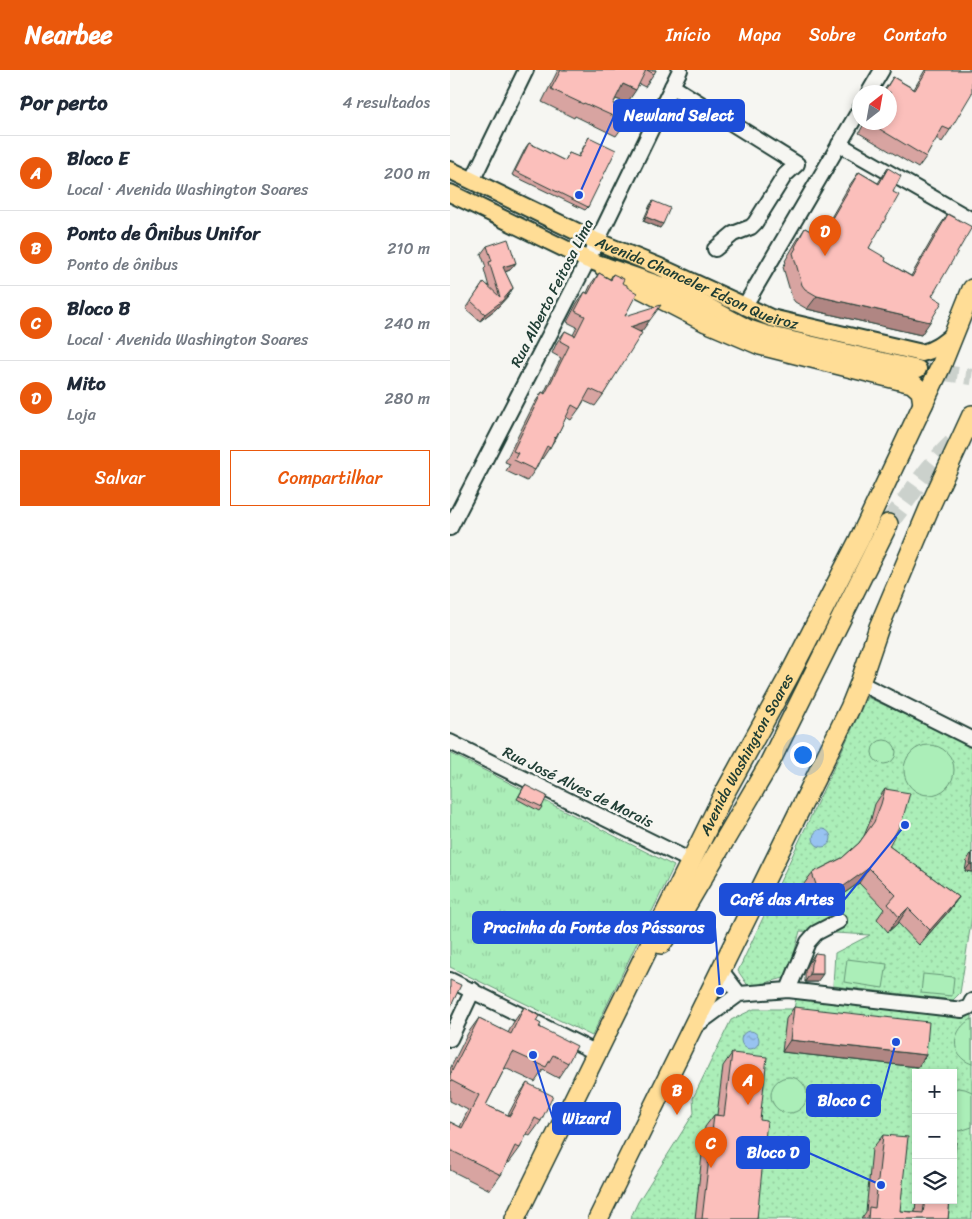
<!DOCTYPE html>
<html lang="pt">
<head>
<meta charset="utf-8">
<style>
	:root { --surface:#fff; --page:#f6f6f7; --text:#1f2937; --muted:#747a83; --line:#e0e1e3; --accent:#ea580c }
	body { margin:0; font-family:Sriracha,sans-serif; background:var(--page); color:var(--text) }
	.controls { position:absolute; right:15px; bottom:15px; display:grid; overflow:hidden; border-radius:0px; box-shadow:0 2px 8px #0003 }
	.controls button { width:45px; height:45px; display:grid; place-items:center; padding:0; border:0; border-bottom:1px solid var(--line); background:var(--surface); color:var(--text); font:25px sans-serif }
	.compass { position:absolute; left:402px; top:15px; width:45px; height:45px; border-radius:50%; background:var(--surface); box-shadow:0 2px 8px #0003; rotate:31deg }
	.you { position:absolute; left:352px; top:684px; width:18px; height:18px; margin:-12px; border:4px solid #fff; border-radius:50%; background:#1a73e8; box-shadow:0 0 0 8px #1a73e833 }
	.badge { display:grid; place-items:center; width:32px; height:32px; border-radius:50%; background:var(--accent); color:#fff; font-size:16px; font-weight:700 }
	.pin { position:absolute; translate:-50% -41px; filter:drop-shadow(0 1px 2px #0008) }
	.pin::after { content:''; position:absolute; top:26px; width:18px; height:15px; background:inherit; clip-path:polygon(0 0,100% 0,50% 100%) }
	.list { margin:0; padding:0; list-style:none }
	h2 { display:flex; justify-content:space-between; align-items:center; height:65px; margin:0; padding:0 20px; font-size:21px }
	h2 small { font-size:16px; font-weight:400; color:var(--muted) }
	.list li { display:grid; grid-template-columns:32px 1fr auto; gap:15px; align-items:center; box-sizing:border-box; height:75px; padding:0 20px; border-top:1px solid var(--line) }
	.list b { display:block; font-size:19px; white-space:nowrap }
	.list p { margin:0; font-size:16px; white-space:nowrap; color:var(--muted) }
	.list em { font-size:16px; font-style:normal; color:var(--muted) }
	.actions { display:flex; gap:10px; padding:15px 20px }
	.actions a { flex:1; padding:11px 0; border:1px solid var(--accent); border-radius:0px; text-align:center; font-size:18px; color:var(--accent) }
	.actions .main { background:var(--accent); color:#fff }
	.icon { flex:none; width:28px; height:28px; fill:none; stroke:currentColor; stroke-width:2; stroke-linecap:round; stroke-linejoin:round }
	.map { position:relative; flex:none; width:522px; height:1149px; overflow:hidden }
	header { display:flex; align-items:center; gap:30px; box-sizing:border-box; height:70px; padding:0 25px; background:var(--accent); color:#fff }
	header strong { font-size:24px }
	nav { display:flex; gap:28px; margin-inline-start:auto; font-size:18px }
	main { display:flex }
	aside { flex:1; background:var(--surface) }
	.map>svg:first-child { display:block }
</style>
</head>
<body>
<header>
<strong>Nearbee</strong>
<nav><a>Início</a><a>Mapa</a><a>Sobre</a><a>Contato</a></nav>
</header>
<main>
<aside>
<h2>Por perto<small>4 resultados</small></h2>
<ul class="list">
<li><span class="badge">A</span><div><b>Bloco E</b><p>Local · Avenida Washington Soares</p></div><em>200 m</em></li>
<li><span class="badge">B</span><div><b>Ponto de Ônibus Unifor</b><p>Ponto de ônibus</p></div><em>210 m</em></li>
<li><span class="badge">C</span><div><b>Bloco B</b><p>Local · Avenida Washington Soares</p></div><em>240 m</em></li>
<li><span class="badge">D</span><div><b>Mito</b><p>Loja</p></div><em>280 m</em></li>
</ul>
<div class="actions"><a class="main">Salvar</a><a>Compartilhar</a></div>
</aside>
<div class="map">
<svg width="522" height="1149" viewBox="0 0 522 1149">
	<defs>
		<pattern id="grass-tufts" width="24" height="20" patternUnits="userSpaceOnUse" patternTransform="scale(1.25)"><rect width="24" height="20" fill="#abeeb8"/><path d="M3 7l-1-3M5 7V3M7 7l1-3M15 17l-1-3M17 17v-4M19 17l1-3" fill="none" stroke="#93cd9f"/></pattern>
		<pattern id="park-dots" width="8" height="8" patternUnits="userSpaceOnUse" patternTransform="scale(1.25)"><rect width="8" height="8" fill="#abeeb8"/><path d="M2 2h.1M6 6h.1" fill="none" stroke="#93cd9f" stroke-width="1.8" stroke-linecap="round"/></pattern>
		<pattern id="water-ripples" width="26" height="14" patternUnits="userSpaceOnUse" patternTransform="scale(1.25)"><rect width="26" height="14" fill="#98c3f1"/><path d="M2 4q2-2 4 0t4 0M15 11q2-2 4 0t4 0" fill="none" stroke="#7ba0c4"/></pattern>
	</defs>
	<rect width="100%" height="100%" fill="#f6f6f2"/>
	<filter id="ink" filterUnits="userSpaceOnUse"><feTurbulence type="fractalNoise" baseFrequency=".02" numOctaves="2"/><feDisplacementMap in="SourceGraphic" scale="10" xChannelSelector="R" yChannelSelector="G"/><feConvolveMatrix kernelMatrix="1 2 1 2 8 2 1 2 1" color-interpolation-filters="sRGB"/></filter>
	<g filter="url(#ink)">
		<path fill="url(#grass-tufts)" stroke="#659676" d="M0,683L224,796L142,966L0,897Z"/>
		<path fill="url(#park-dots)" stroke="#659676" fill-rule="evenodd" d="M417,627L522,676V846L510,923L503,930L383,916L385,883L420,865L350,861L338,907L299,917L288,901Z
			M346,928L514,945L522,938V1149H180L188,1132L244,1043L243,1028L281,950L304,939H344ZM466,1003H503V1130H466Z"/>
		<path fill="#abeeb8" stroke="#659676" d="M422 682a12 12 0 1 1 24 0a12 12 0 1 1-24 0Z
			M454 700a25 25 0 1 1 50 0a25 25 0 1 1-50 0Z
			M397,889L437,894L433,918L394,912Z
			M473,904L504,907L502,926L471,923Z
			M522,949V994C498,986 502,958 522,949Z
			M321 1025a18 18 0 1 1 36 0a18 18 0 1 1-36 0Z
			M508,1018L515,1019L522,1022V1057L510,1061L503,1059V1020Z"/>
		<path fill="url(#water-ripples)" stroke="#688da5" d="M363 768a9 9 0 1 1 18 0a9 9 0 1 1-18 0Z
			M291 970a9 9 0 1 1 18 0a9 9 0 1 1-18 0Z"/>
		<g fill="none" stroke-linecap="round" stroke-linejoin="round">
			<path stroke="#cbd1cc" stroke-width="16" stroke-dasharray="16 8" stroke-linecap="butt" d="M468,299L522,307"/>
			<path stroke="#cbd1cc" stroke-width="19" stroke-dasharray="19 9" stroke-linecap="butt" d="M438,454C461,425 482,390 511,366"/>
			<defs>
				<path id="minor" d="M222,16L347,94L335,105L305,153L301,157L283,164L265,179
					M419,22L432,0
					M389,74L522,150
					M22,111L76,0
					M294,237L410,39
					M0,458L138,190L230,0
					M410,613L522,669
					M0,672L241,791
					M270,899L289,924
					M0,910L147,983
					M338,920L358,872L366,863L389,851
					M244,957L289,924L338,920L512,940L519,937L522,931
					M0,969L23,920"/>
				<g id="major">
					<path id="s1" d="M0,100L146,171L210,197L321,248L472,283C485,280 493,273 503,265"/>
					<path d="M0,123L138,190L231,222L298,258L316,264L468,299"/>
				</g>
				<g id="highway">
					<path d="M154,197L167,206L256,252L310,275L462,313L471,321L473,334"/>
					<path d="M211,874L229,848L318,696L438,454"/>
					<path id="s2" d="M65,1149L273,726L339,606L409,470L491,296L522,219"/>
					<path d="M148,1149L400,638L410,613L429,557L481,434L522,345"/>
				</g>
			</defs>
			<use href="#minor" stroke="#1f3d34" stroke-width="18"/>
			<use href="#major" stroke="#1f3d34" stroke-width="20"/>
			<use href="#highway" stroke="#1f3d34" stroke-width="22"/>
			<use href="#minor" stroke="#f6f6f2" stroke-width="14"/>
			<use href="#major" stroke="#ffdd96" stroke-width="16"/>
			<use href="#highway" stroke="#ffdd96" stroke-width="19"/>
		</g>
		<path fill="#d8a4a1" stroke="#1f3d34" d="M108,0H206L195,17L189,14L177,33L166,29L163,34L176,52L166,66L125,46L124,48L92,32Z
			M475,0H522L500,60L492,72L486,68L476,87L468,98L409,63L415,52H440V22H433L443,7L464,19Z
			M139,67L138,137L135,140L62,105L76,77L79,73L115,91L119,83L128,87Z
			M438,98L443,122L419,178L435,191L461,206L489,157L498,144L482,226L471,265L357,239L345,232L342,228L333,197L336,192L335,191L346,172L355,158L370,167L399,116L409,102L428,113Z
			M203,131L210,158L193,151L200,135Z
			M37,176L66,193L60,200L55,202L63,218L58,226L46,239L30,251L16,239L34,212L39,217L34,199L36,197L31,184Z
			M149,203L160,209L163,204L177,217L175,246L192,261L190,262L153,325L145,336L134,331L129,339L121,350L116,347L106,368L92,389L91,388L85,400L77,411L56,401L60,394L55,392L84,334L92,322L94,323L111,288L102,283L107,272L115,261L123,265L127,257L117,252L127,233L135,222L137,223L141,214Z
			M75,715L92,737L89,741L67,729Z
			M435,719L439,776L509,827L498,842L469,875L448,853L438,862L427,849L434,839L409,813L383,831L359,841L351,818L362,803L392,788L409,773L414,766L421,749L425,734Z
			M522,782V802L515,801L517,790Z
			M365,883L367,912H355V901L360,891Z
			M74,937L86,951L118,993L108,1008L93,1000L85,1012L55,998L36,1035L58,1045L67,1028L77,1013L91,1051L80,1066L76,1064L70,1078L59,1093L57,1092L51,1105L40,1120L0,1100V1052L10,1057L18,1040L0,1031V999L18,963L29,948L58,963L63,953Z
			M344,937L476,985L468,997L332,982L336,949Z
			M282,983L310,1050L307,1149H245L255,1057L264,1045H267L273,996Z
			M392,1022L402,1035L394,1046L382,1044L384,1033Z
			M433,1065L450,1141L465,1142L466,1130H500L498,1149H411L416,1142L422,1079Z"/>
		<path fill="#b08683" stroke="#1f3d34" d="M173,14L186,20L177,33L163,28Z
			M196,147L213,154L210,158L193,151Z
			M66,193L60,200L47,205L53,197Z
			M63,218L58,226L46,239L30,251L35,244Z
			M367,226L480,252L471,265L357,239Z
			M200,250L192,261L172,268L180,257Z
			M520,794H522V802L515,801Z
			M419,798L409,813L383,831L359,841L370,826Z
			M509,827L498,842L469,875L480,860Z
			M458,838L448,853L438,862L449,847Z
			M360,904H373L367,912H355Z
			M340,970L476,985L468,997L332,982Z
			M390,1033L402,1035L394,1046L382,1044Z"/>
		<path fill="#fbbfbb" stroke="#1f3d34" d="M111,0H196L186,20L173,14L163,34L181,42L176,52L134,33L133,34L101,19Z
			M197,0H206L204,4Z
			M477,0H522V23L500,60L493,57L476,87L418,52H440V22H434L443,7L465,20Z
			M139,67L166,80L138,137L65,101L79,73L115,91L119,83L129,87Z
			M438,98L451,106L443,122L449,125L419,178L436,188L435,191L462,207L498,144L522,157L482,226L492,232L480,252L367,226L355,219L352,215L343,183L346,178L345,177L355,158L371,167L409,102L429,114Z
			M203,131L220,138L213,154L196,147Z
			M58,169L66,193L53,197L63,218L52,231L35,244L21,231L34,212L50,227L39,192L42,191L37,176Z
			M149,203L161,210L163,204L174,209L172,213L177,215V217L187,223L175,246L211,235L200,250L180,257L192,263L153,325L140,319L129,339L122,335L106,368L105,367L100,378L97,376L85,400L64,390L68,383L63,381L92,322L95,324L119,276L110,271L115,261L125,266L135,246L125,241L135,222L138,224Z
			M75,715L97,726L92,737L69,726Z
			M435,719L460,723L452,751L439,776L509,827L480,860L458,838L449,847L438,834L446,825L419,798L394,816L370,826L362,803L392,788L409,773L424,752L431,734Z
			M522,782V794H520Z
			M365,883L373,884V904H360L361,894Z
			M0,910L11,915L0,938Z
			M74,937L89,946L86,951L91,954L89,957L127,976L118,993L103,985L96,997L63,982L36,1035L60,1046L77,1013L103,1026L91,1051L85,1048L70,1078L65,1076L51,1105L0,1080V1052L12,1058L29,1025L0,1010V1005L29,948L61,964Z
			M344,937L479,952L476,985L340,970Z
			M282,983L317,987L310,1050L317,1051L307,1149H252L264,1045L274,1046Z
			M433,1065L458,1067L450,1141L473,1143L475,1130H500L498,1149H418L419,1137L425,1138Z
			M503,1072H506L503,1097Z"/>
	</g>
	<g text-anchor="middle" stroke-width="5" stroke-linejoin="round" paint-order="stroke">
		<g font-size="15" fill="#1f3d34" stroke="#f6f6f2">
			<text dy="5" stroke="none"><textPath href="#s1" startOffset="272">Avenida Chanceler Edson Queiroz</textPath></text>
			<text transform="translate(102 223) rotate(-63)" y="5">Rua Alberto Feitosa Lima</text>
			<text dy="5" stroke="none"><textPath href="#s2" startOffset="519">Avenida Washington Soares</textPath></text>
			<text transform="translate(128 717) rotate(26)" y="5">Rua José Alves de Morais</text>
		</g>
	</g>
	<path fill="none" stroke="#1d4ed8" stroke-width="2" d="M129 125L164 46M455 755L394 830M270 921L265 857M446 972L430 1031M83 985L103 1049M431 1115L359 1083"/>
	<g fill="#1d4ed8" stroke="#f6f6f2" stroke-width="2">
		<circle cx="129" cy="125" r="5"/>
		<circle cx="455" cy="755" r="5"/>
		<circle cx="270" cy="921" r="5"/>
		<circle cx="446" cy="972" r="5"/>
		<circle cx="83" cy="985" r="5"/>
		<circle cx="431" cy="1115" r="5"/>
	</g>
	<g fill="#1d4ed8" stroke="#1d4ed8" stroke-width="2">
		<rect x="164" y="30" width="130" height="31" rx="5"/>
		<rect x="270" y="814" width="124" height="31" rx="5"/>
		<rect x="23" y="842" width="242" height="31" rx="5"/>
		<rect x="357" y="1015" width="73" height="31" rx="5"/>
		<rect x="103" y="1033" width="67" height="31" rx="5"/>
		<rect x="287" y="1067" width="72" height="31" rx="5"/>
	</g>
	<g font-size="16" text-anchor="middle" font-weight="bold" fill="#fff">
		<text x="229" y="51">Newland Select</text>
		<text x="332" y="835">Café das Artes</text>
		<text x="144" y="863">Pracinha da Fonte dos Pássaros</text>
		<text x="394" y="1036">Bloco C</text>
		<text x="136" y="1054">Wizard</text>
		<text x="323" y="1088">Bloco D</text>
	</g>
</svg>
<div class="controls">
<button>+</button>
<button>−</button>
<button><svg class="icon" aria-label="layers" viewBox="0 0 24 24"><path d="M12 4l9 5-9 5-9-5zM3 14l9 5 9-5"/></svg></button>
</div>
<svg class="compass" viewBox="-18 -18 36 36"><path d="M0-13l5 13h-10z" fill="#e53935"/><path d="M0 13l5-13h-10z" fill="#747a83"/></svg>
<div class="you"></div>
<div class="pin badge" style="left:298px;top:1035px">A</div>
<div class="pin badge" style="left:227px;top:1045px">B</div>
<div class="pin badge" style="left:261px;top:1098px">C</div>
<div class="pin badge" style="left:375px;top:186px">D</div>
</div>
</main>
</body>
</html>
